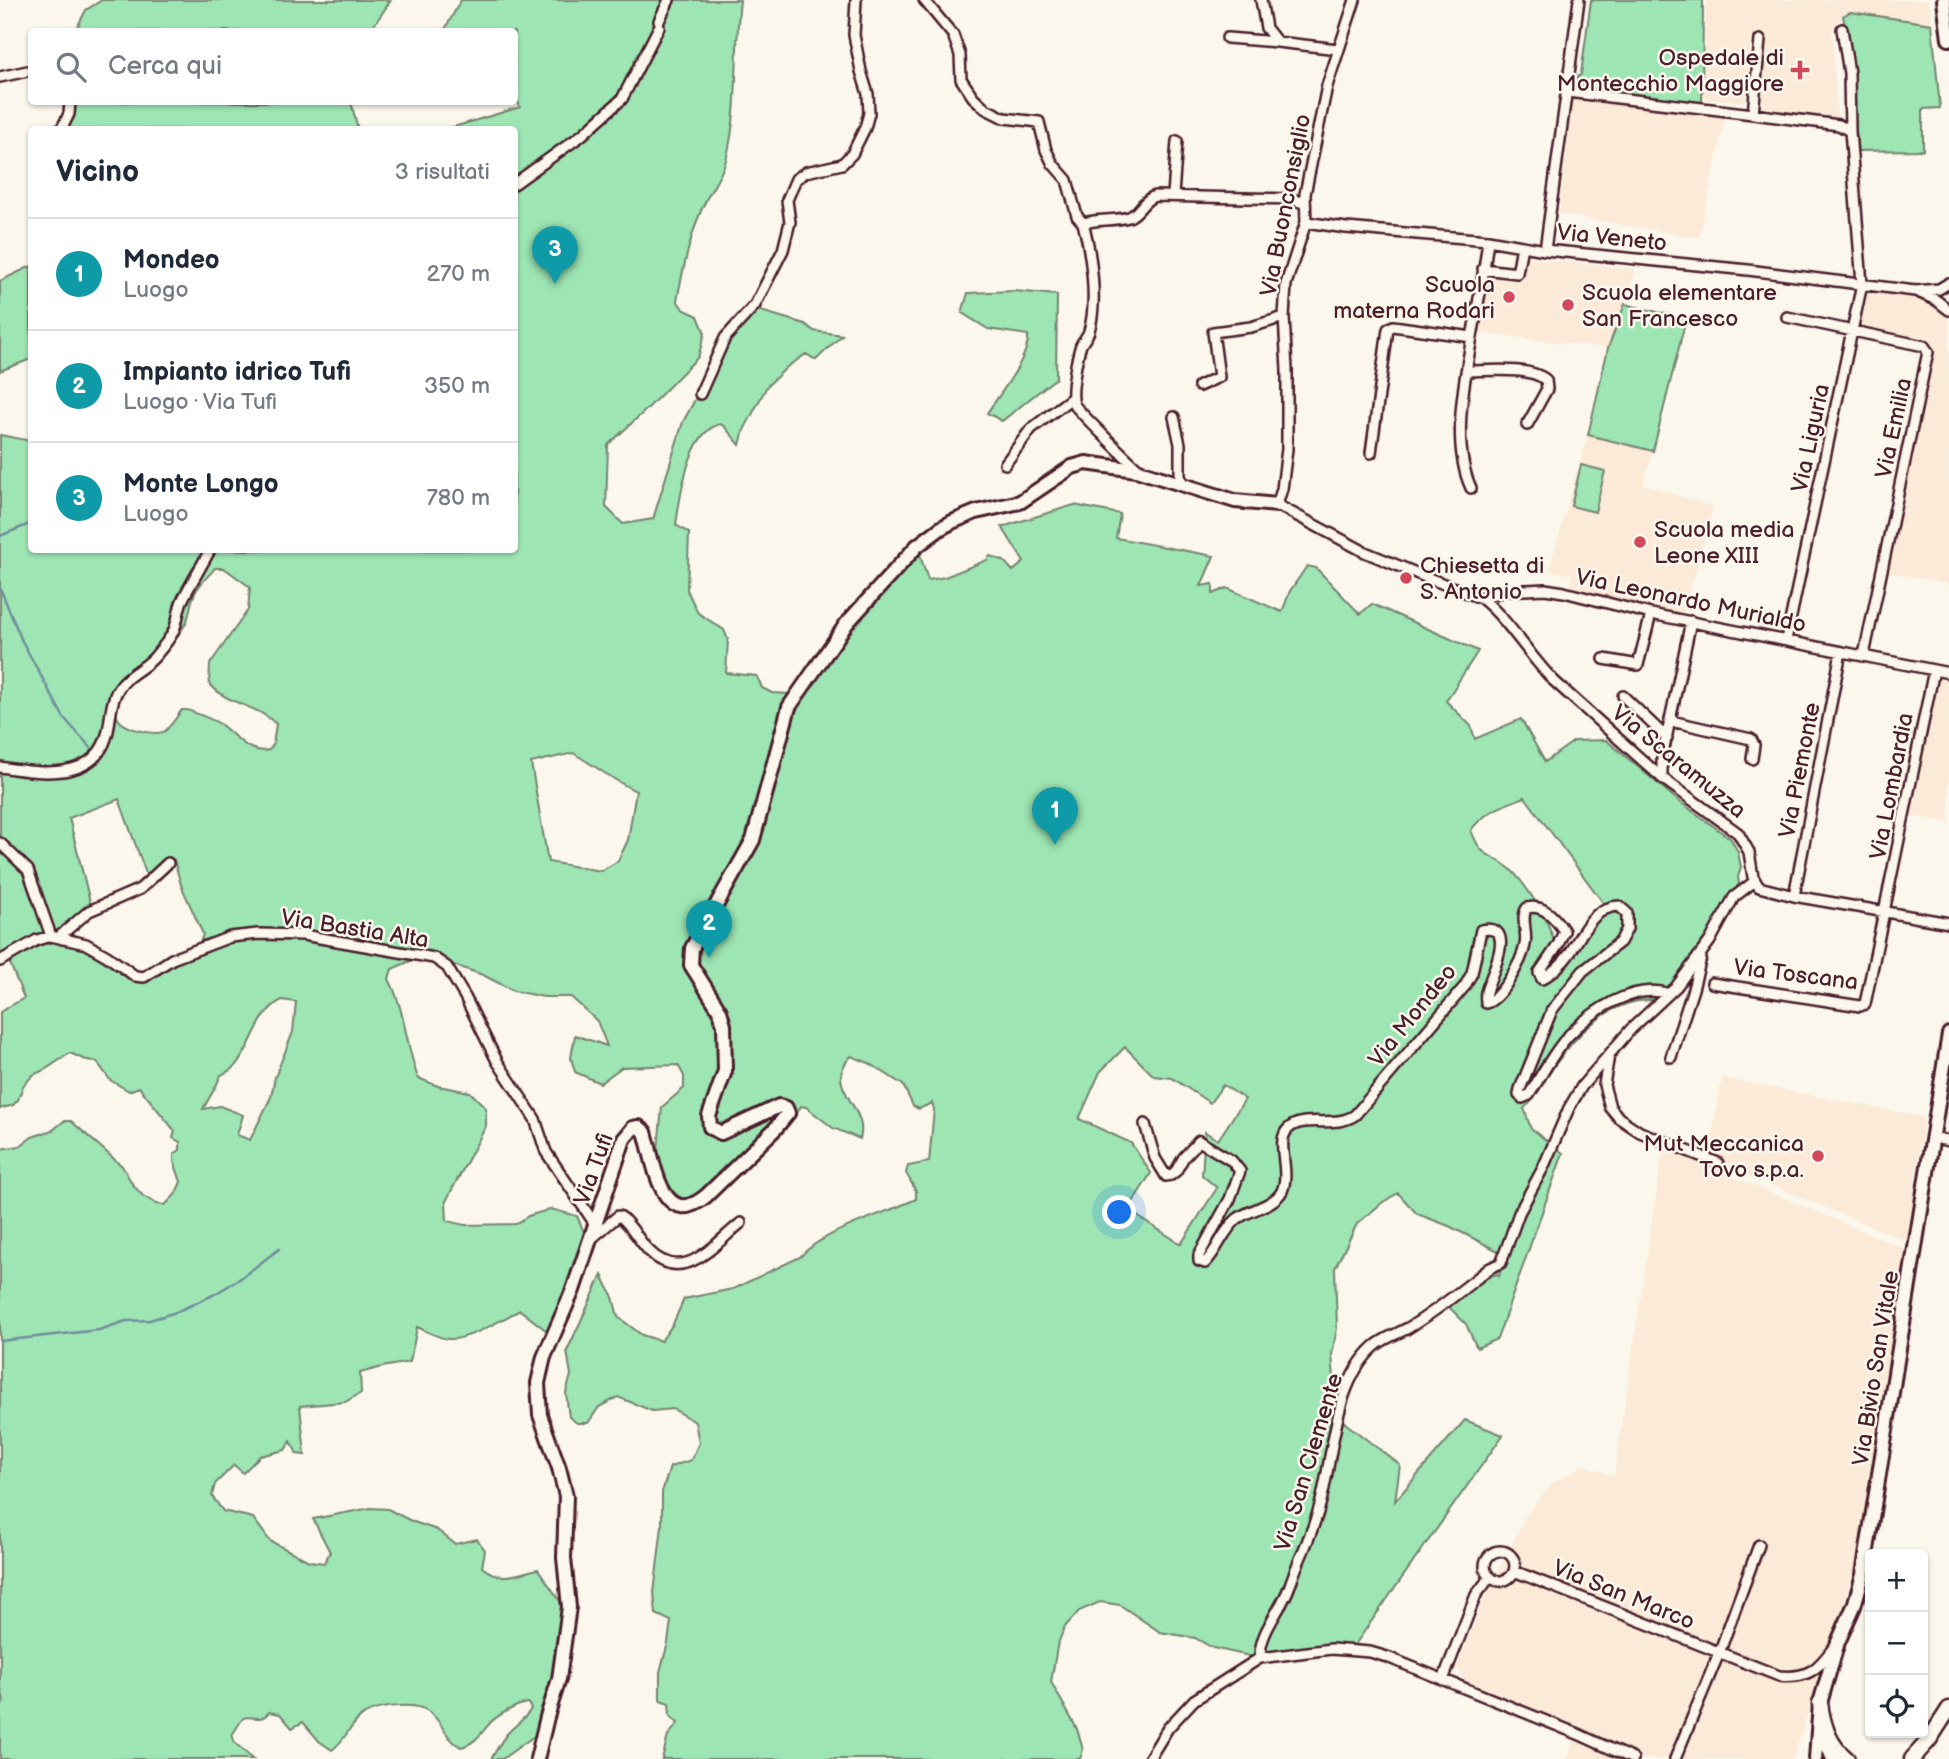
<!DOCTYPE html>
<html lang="it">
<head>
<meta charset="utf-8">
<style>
	:root { --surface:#fff; --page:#f2f2f3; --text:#1f2937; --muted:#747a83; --line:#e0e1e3; --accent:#d1495b }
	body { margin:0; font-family:"Balsamiq Sans",sans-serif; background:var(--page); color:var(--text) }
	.controls { position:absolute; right:21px; bottom:21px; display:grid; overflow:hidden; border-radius:7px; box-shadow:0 2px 5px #0004 }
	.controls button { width:63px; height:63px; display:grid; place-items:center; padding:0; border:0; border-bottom:2px solid var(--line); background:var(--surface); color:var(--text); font:35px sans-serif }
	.you { position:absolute; left:1120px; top:1213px; width:24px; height:24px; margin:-18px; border:5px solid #fff; border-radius:50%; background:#1a73e8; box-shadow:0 0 0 10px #1a73e833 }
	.badge { display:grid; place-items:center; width:46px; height:46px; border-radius:50%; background:var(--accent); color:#fff; font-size:23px; font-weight:700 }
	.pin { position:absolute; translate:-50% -58px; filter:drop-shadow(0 2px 4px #0008) }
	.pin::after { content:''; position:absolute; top:37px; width:24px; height:21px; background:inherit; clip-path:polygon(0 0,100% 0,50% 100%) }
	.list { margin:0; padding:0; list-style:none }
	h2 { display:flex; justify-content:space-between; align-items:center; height:91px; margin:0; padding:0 28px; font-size:30px }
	h2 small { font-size:23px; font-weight:400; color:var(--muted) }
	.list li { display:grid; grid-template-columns:46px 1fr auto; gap:21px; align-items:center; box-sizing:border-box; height:112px; padding:0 28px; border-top:2px solid var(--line) }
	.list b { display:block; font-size:26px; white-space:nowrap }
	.list p { margin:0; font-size:23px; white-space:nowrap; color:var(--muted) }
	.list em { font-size:23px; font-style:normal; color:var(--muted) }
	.icon { flex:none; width:38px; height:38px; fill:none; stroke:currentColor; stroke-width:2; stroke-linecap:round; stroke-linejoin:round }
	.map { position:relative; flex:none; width:1949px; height:1759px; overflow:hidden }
	.search { position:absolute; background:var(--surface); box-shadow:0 2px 5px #0004; left:28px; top:28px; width:490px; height:77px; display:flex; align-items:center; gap:18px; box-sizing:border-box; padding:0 24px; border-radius:7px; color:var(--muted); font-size:26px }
	.panel { position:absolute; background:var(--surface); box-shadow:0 2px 5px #0004; left:28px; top:126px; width:490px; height:427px; border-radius:7px }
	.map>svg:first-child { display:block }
</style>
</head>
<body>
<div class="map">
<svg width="1949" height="1759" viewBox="0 0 1949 1759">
	<rect width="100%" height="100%" fill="#fbf7ec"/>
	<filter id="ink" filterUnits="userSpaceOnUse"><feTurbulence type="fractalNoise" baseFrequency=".0143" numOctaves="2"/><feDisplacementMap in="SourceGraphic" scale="14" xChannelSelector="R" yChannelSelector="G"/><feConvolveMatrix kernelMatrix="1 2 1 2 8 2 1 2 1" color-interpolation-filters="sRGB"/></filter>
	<g filter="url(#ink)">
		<path fill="#faead7" d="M1706,0H1929L1932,24L1846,13L1832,29L1837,117L1762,107L1767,42L1751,39L1745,101L1703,99Z
			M1575,91L1727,109L1699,238L1559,214L1570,120L1566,119L1569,104L1573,103Z
			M1524,256L1547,260L1636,269L1608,348L1478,333L1484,276L1521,281Z
			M1870,291L1927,298L1949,317V584L1884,571L1932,343L1860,328L1868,292Z
			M1588,435L1653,451L1643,484L1713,507L1682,620L1641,611L1570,586L1573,575L1549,570Z
			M1935,678L1949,681V822L1906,815Z
			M1722,1078L1924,1117L1907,1241L1708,1159Z
			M1663,1148L1906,1249L1859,1555L1793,1759H1640L1465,1683L1457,1667L1485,1597L1527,1514L1552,1484L1584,1465L1614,1476Z
			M1574,1739L1621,1759H1567Z"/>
		<path fill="#9de5b3" stroke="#74826f" stroke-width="2" fill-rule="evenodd" d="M102,0H391L370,31H75L86,10Z
			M461,0H740C734,52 740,108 726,160C722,174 714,185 707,198C691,229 684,266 677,300L683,309L698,316L705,333L698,357L647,409L608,445L606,507L623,524L653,519L683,422L727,340L754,309L805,324L814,331L842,335L816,360L806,354L787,367L767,386L744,430L740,445L724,426L720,424C688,432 680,497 676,525L689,533L687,590L698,613L724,630L728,640L726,673L757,676L762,688L772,693L790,694L789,698L839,636L919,552L928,580L945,577L987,560L990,556L1004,561L1013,571L1024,562L1002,527L1074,505L1120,514L1116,538L1214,556L1201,586L1213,584V594L1227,588L1282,612L1290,591L1307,566L1316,568L1360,614L1372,604L1478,651L1446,701L1471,726L1475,739L1521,719L1545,762L1574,741L1606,740L1676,799L1731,839L1738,852L1741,867L1738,877L1739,883L1723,919L1698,958L1654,1005L1653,1000C1606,999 1570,1041 1547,1077C1540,1088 1535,1101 1524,1108L1531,1129L1563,1153L1497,1339L1477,1348L1466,1324L1449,1307C1463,1296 1480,1277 1498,1274L1499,1276L1506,1255L1449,1226L1417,1214L1398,1193L1383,1202L1357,1224L1335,1268L1337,1328L1332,1355L1335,1388L1345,1423L1400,1465L1395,1501L1465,1420L1503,1435L1349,1653L1334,1652L1257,1659L1254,1657L1213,1648L1195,1638L1160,1632L1120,1605L1100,1602L1079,1611L1064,1628L1057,1647L1051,1682L1077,1729L1083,1750L1080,1759H662L668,1736L678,1723L670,1716L669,1703L660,1700V1672L668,1643L671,1621L656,1614L654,1593L662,1526V1492L670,1467L691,1460L699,1443L695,1422L673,1409L652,1411L618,1397L599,1407L588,1423H577L569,1417L566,1393L571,1375L567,1351L602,1275L613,1297L618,1317L642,1335L661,1341L673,1324L684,1299L733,1289L800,1257C823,1230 883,1215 916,1199V1191L906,1173L908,1166L929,1162L934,1109L932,1103L919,1109L913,1106L903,1085L869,1063L851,1056C821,1088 870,1106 860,1139L833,1128L806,1107L801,1106L795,1117L711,1199L701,1206L681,1209L656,1170L662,1107L684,1088V1076L678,1065L622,1067L600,1083L575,1072L571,1058L575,1035L607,1046L597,1021L571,997H544L514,991L483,975L448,963L435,954L387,945L377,951L422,956L392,969L389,979C405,1010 406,1045 418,1078L438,1086L470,1092L486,1108V1126L446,1201L447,1221L465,1225L516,1224L528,1216L551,1209L577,1216L584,1232L579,1251V1266L552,1335L520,1310C502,1319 468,1341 448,1339C438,1338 426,1331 417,1327L410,1362L382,1367L360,1373L361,1393L345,1402L300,1406L305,1455L297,1454L291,1441L285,1450L260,1456L243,1473L234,1465L215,1484L212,1496L223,1511L253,1518L270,1541L309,1561L324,1563L330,1552L313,1519L371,1508L388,1509L411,1521L437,1530L455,1544L477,1539L485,1550L482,1567C502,1583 515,1574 538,1569L560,1601L563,1627L558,1666L537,1734L502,1759H491C496,1751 501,1741 507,1734C515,1725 524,1720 531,1709L528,1703C518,1704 500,1714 492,1721C482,1731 476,1744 461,1747C445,1739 442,1720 428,1711C414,1702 379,1706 365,1714C352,1721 345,1741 332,1750L319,1741L303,1722L292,1728L280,1714L269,1712C261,1723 254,1715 243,1718L232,1735L235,1743L253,1759H0V1710L4,1701L0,1684V1149L20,1146L32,1137L53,1130L64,1121H71L122,1166L133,1185L143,1196L157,1204L165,1205L175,1195L181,1182L174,1161V1154L180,1150V1142L173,1138L175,1131L139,1087L129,1091L110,1080L97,1062L83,1059L70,1053L46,1069L33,1075L23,1086L18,1100L13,1105L0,1109V1012L24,998L7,956L0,959V435L31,441L32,550H514V130L447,129L520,107L515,94L514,32L444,31ZM215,568H224L250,587L248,610L210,664L209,683C229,707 255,703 276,724L273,745L269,750C249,755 235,735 220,724C210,718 198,714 187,710H182C177,716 171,726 165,731C155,737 120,728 117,716C116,711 118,704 120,700C132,669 164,654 183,628C190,619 189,608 193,598C196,586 208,577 215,568ZM573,753C594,765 614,781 636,791L628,840L618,861L601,871L548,862L531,763ZM1525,797L1604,904C1586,921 1571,956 1553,967C1553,958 1554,947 1553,939C1549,920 1523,880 1509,868C1487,850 1483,861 1471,830C1485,811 1504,805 1525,797ZM119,799L148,879L174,860L181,885L203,934L201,940L207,941L135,976L72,940L63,931L91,906L69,818ZM282,1000L296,1002L293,1032L275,1077L271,1097L250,1140L237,1135L243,1115L220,1106L203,1109L216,1086L221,1075C253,1063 251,1015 282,1000ZM1125,1047L1154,1076L1172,1078L1210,1103L1223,1085L1245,1099L1218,1140L1205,1132L1202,1175L1217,1188L1181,1244L1128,1210L1151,1173L1131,1143L1079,1119L1100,1072Z
			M1591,0H1703L1702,105L1575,91L1576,79L1581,74Z
			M1850,12L1932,24L1940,108L1923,109V150L1857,151L1853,72L1843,16Z
			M68,102H351L358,129L63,130Z
			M31,266V359L0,371V281Z
			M1014,291L1057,295L1056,378L1002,421L987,413C999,395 1030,357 1028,335L988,329L962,313L968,293Z
			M1625,304L1686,319L1653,451L1588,435L1608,348Z
			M1581,465L1605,471L1595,512L1571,506Z"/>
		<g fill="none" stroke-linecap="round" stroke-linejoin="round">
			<path stroke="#6f8d9b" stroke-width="2.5" d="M0,536L32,523
				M0,588L22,641L64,718L92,749
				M0,1341L99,1330L126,1321L150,1320L176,1312L213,1295L238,1280L279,1249"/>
			<defs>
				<path id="street" d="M924,0L953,35L960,55L961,79L973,97L986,109L1004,118L1039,122L1046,150L1053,164L1067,180L1077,216L1083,223C1098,219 1114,221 1129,217C1140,213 1142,200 1155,196L1292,199L1303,203
					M1261,0L1266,28L1277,42L1338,49
					M1355,0L1327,86L1305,194L1306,222L1286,284L1284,317L1287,370V449L1282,489L1277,505L1365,552L1428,578L1481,598L1504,591L1545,589L1564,592L1651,614L1949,673
					M659,21L669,0
					M1842,29L1849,73L1850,131
					M1227,38L1277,42
					M1760,40L1753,114L1839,125L1850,131L1862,284L1786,640
					M0,77L32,70
					M1567,92L1753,114
					M61,130L69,114L70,102
					M514,184L582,135L622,99L659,27
					M1173,195L1177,141
					M1306,222L1346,228L1488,240L1545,250L1748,270L1915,291L1939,289L1949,283
					M1083,223C1091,252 1098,302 1089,331C1088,336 1083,340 1081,345C1077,356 1070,394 1074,404C1076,409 1133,465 1139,469
					M1545,250L1579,0
					M1483,269L1517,273L1522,246
					M1920,293L1936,300L1949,310
					M1787,317L1924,346L1928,352L1864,655
					M1466,371C1487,371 1530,366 1546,380L1547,389L1527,425
					M1199,386L1219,377L1213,332L1251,327L1284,317
					M700,394L725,338L755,305L783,250L790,222L787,200L796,179L806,172L842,164L852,154L865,128L869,113L868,94L861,71L854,35L856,0
					M1174,417L1180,444V476L1183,485
					M1371,453L1388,329L1393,326L1472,337
					M1005,464L1031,429L1073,397
					M1471,488C1451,444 1464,383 1472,337C1478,305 1484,272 1488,240
					M1481,598C1510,621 1528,655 1554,681L1662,778L1738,833L1749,852L1753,877L1759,887L1794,896L1949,923
					M1604,659L1638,665L1651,614
					M1623,696L1667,738
					M1671,721L1751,739L1754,745L1752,759
					M0,767C39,773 97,783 108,731C111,716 111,697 121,685C131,672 148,667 157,654C163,647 169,640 173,632C178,622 178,611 182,601C191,583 201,567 210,550
					M1662,778V758L1691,621
					M0,843L28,870L51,936
					M1794,896L1841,652
					M62,939L61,935L89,911L140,889L168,863
					M0,961L37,940L51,936L86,944L107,956L135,976L144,977L172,959L230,937L258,934L303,935L434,958L447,967L465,997L497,1061L535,1119L546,1152L595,1224
					M1712,983L1860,1006L1865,1004L1934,670
					M1609,1055L1604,1085L1610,1107L1619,1118L1640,1132L1718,1163
					M1671,1057L1693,989L1701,958
					M1145,1124L1155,1158L1166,1176L1171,1175L1176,1171L1184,1157L1199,1141L1232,1161L1240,1171L1230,1199L1199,1255V1261L1205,1263C1218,1250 1222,1232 1237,1219C1250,1209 1274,1206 1282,1191C1291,1172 1275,1141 1288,1129C1303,1114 1335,1129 1355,1115L1465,986L1472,973L1481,930C1520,922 1489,978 1486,992C1485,996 1486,999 1486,1003C1501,999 1522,961 1525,945C1528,932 1520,918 1527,908C1544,904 1555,918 1564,931L1558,945L1539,973L1542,979C1552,973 1563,963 1570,953C1583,933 1592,907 1619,906L1627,913V929L1620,942L1583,971L1552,1010L1520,1089L1519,1095L1522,1098L1529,1095C1542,1075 1553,1052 1569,1035C1593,1010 1632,984 1667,993
					M1934,1138L1949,1141
					M591,1239L618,1216L621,1217C632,1226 639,1241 649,1251C684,1286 714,1244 741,1223
					M1485 1566a15 15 0 1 1 30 0a15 15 0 1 1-30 0Z
					M1514,1571L1779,1676C1808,1679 1818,1669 1834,1647
					M1260,1658C1259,1631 1282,1610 1290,1585C1299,1558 1313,1533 1320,1505C1334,1455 1333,1383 1375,1346C1384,1338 1397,1334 1408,1328C1437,1311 1463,1289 1490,1268L1501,1263L1519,1213L1543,1168L1569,1108L1582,1086L1631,1029L1676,987L1710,941L1734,897L1755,881
					M1443,1680L1476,1595L1490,1577
					M1149,1759L1168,1728L1194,1700L1260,1658L1331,1649L1370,1652L1387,1657L1578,1734L1633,1759
					M1675,1759L1719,1653L1759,1545"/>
				<path id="secondary" d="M1944,0L1949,39
					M1821,1731L1833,1759
					M537,1759L547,1717L559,1679L569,1607L564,1558L566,1496L559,1468L540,1415L538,1383L544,1357L573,1290L624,1139L633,1128L639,1127L645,1132C654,1160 661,1233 706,1196L775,1129L788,1113L786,1108L779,1106L721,1133L710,1127L709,1116L725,1071L724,1025L720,1011L691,965L692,948L753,840L789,707L847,623L917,546L941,528L952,522L976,512L1020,502L1072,467L1086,463L1136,470L1235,501L1277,505
					M1816,1759L1820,1703L1838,1642L1854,1606L1863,1575L1949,1034"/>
				<path id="primary" d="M1820,1703C1823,1725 1829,1745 1847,1759
					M1912,1759L1929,1740L1949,1709"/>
			</defs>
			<use href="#street" stroke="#4a1f2b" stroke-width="14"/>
			<use href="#secondary" stroke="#4a1f2b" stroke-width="18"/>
			<use href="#primary" stroke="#4a1f2b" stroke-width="19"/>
			<use href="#street" stroke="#fbf7ec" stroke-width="9"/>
			<use href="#secondary" stroke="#fbf7ec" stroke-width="12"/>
			<use href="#primary" stroke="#fbf7ec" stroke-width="14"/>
		</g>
	</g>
	<g fill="#d1495b" stroke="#fbf7ec" stroke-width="2.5">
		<path d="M1796.5 59.5h7v7h7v7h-7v7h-7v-7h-7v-7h7z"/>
		<circle cx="1509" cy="297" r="7"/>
		<circle cx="1568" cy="305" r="7"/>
		<circle cx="1640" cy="542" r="7"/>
		<circle cx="1406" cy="578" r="7"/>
		<circle cx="1818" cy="1156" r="7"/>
	</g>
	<g text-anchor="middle" stroke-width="5" stroke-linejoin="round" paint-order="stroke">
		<g font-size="23" fill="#4a1f2b" stroke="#fbf7ec" text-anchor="end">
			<text x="1784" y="65">Ospedale di<tspan x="1784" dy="26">Montecchio Maggiore</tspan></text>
			<text x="1495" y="292">Scuola<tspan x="1495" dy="26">materna Rodari</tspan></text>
			<text x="1582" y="300" text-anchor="start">Scuola elementare<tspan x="1582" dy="26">San Francesco</tspan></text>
			<text x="1654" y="537" text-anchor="start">Scuola media<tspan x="1654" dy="26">Leone XIII</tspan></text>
			<text x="1420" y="573" text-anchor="start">Chiesetta di<tspan x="1420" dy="26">S. Antonio</tspan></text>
			<text x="1804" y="1151">Mut Meccanica<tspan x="1804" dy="26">Tovo s.p.a.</tspan></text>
		</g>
		<g font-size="23" fill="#4a1f2b" stroke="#fbf7ec">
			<text transform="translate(1285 205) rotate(-79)" y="8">Via Buonconsiglio</text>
			<text transform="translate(1612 237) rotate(6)" y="8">Via Veneto</text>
			<text transform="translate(1893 428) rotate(-78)" y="8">Via Emilia</text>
			<text transform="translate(1810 438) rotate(-78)" y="8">Via Liguria</text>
			<text transform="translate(1691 600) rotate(12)" y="8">Via Leonardo Murialdo</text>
			<text transform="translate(1679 761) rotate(39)" y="8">Via Scaramuzza</text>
			<text transform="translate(1799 770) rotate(-79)" y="8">Via Piemonte</text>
			<text transform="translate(1891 786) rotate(-79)" y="8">Via Lombardia</text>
			<text transform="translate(355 928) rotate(9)" y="8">Via Bastia Alta</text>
			<text transform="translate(1796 974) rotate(7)" y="8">Via Toscana</text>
			<text transform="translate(1412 1015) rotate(-51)" y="8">Via Mondeo</text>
			<text transform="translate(593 1169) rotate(-70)" y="8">Via Tufi</text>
			<text transform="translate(1875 1368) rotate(-81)" y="8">Via Bivio San Vitale</text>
			<text transform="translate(1308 1462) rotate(-73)" y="8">Via San Clemente</text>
			<text transform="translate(1624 1594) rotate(22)" y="8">Via San Marco</text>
		</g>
	</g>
</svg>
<div class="controls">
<button>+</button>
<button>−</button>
<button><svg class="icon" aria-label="locate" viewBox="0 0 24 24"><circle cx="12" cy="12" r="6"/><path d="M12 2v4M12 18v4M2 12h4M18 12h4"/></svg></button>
</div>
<div class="you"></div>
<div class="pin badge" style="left:1055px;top:845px;background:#0f9aa8">1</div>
<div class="pin badge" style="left:709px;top:958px;background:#0f9aa8">2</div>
<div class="pin badge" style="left:555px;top:284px;background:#0f9aa8">3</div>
<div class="search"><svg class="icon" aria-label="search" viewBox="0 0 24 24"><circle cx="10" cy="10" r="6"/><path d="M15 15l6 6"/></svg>Cerca qui</div>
<section class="panel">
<h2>Vicino<small>3 risultati</small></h2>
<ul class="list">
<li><span class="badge" style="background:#0f9aa8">1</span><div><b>Mondeo</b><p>Luogo</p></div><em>270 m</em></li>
<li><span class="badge" style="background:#0f9aa8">2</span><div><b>Impianto idrico Tufi</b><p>Luogo · Via Tufi</p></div><em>350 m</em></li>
<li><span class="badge" style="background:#0f9aa8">3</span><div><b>Monte Longo</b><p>Luogo</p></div><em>780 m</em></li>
</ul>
</section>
</div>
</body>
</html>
